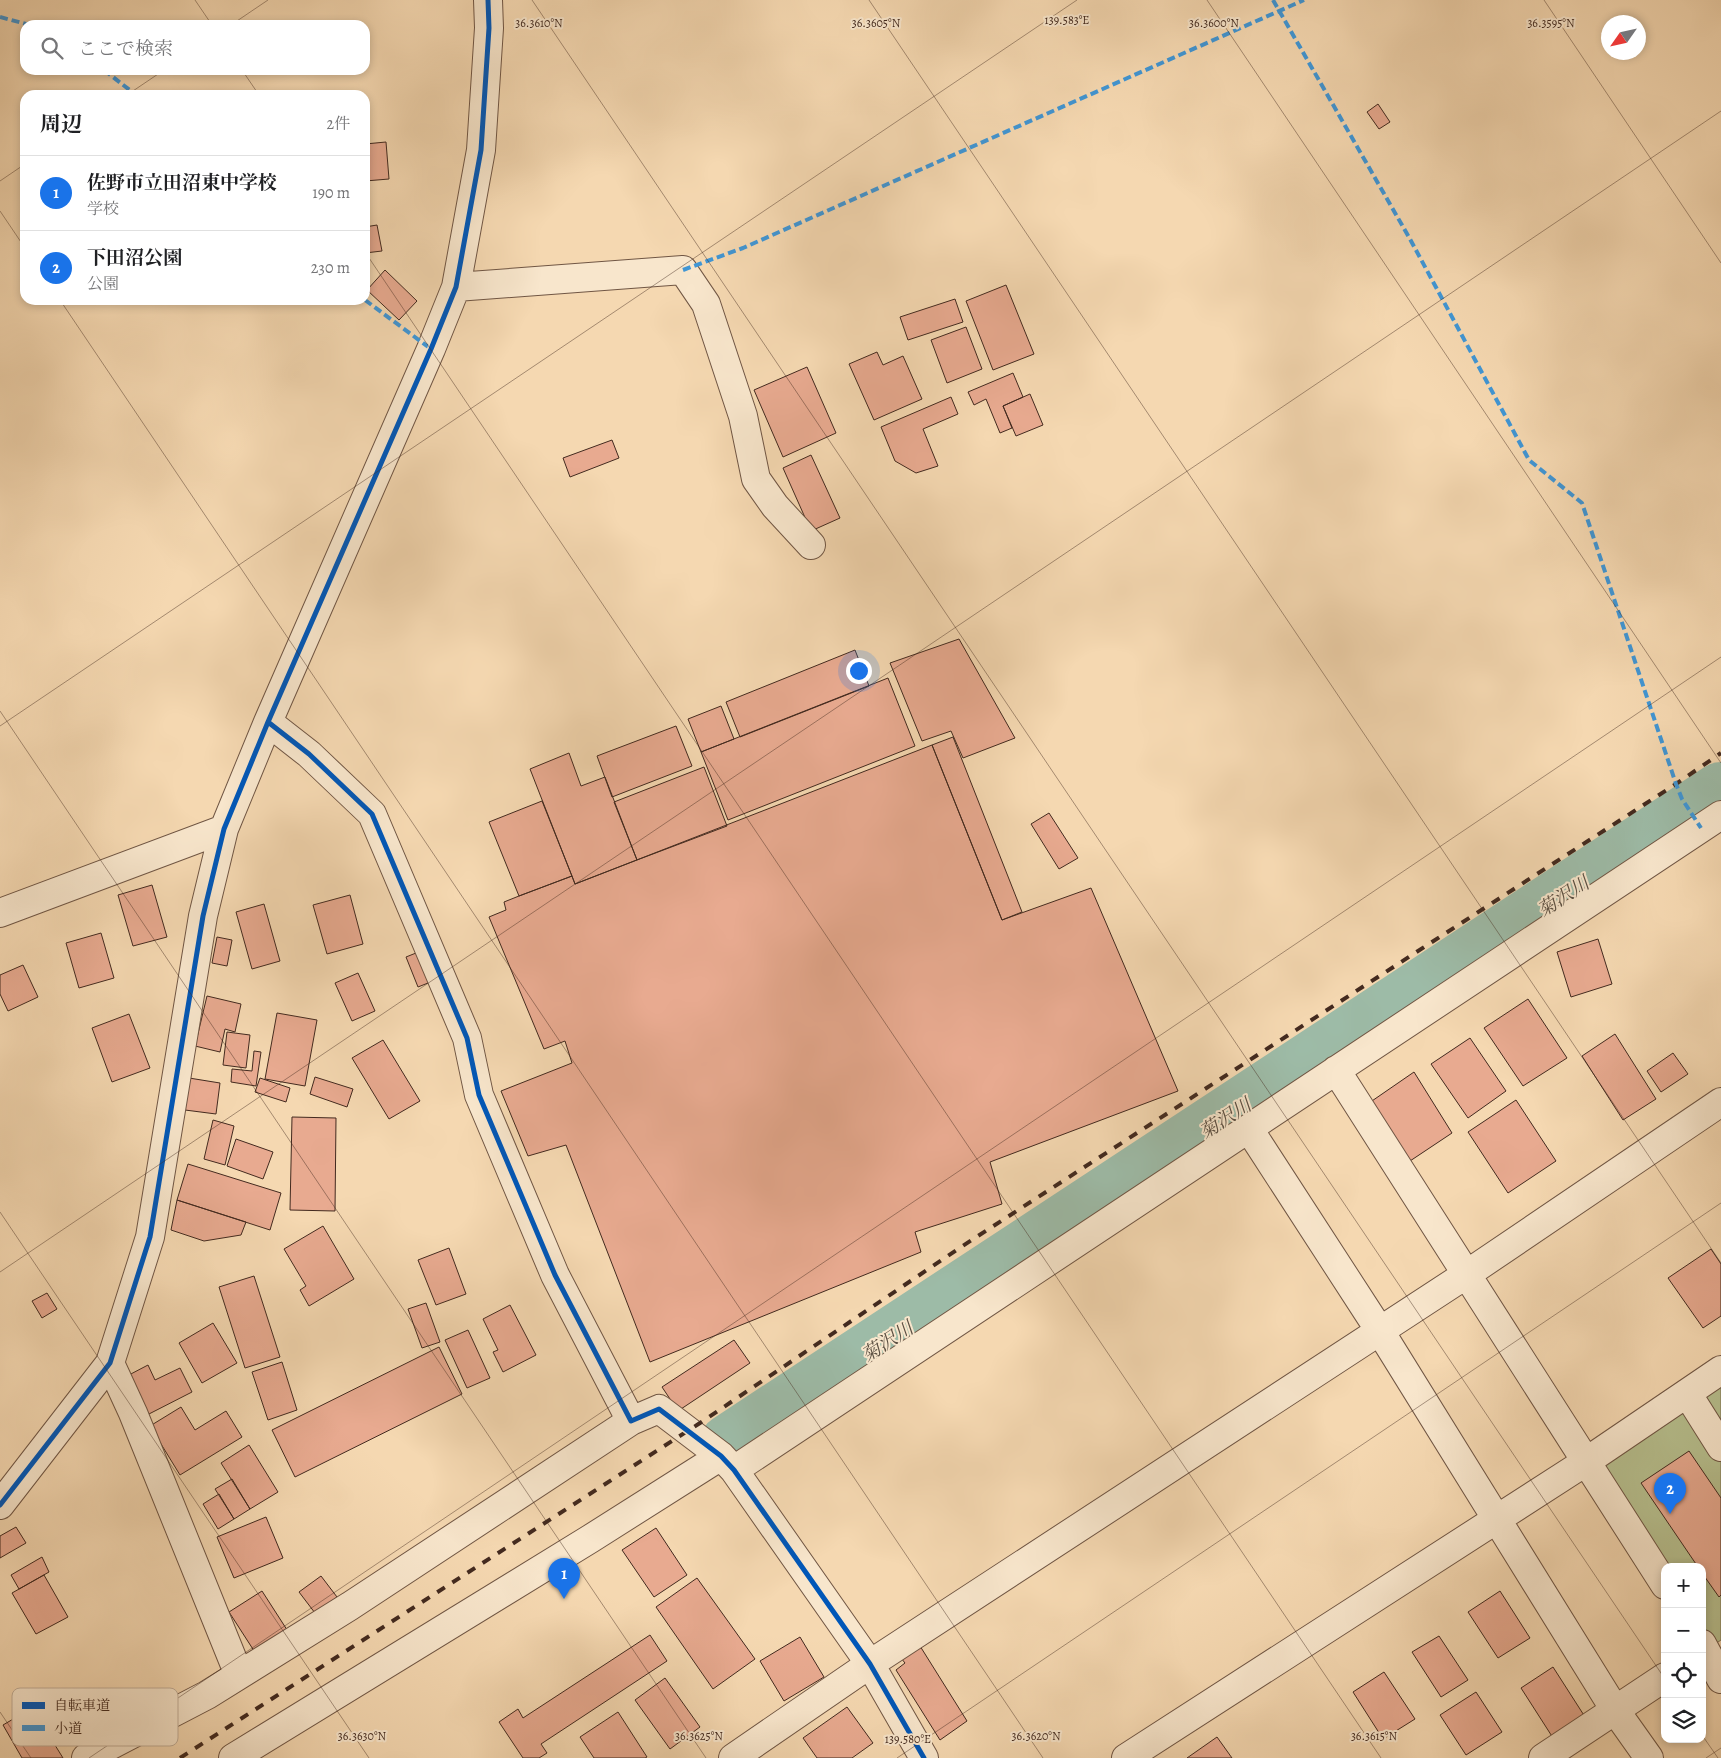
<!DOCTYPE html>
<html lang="ja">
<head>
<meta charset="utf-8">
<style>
	:root { --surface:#fff; --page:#f6f6f6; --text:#202124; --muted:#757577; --line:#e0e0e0; --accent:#1a73e8 }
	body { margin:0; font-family:Alegreya,"Noto Serif JP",serif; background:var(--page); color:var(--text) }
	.controls { position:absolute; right:15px; bottom:15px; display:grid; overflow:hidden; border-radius:10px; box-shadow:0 2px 8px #0003 }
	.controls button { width:45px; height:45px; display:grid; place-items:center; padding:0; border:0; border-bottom:1px solid var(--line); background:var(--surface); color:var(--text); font:25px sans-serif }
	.compass { position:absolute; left:1601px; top:15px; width:45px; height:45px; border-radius:50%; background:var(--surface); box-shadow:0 2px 8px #0003; rotate:236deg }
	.you { position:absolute; left:858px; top:670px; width:18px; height:18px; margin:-12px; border:4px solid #fff; border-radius:50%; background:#1a73e8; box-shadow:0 0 0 8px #1a73e833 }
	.badge { display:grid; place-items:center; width:32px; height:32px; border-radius:50%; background:var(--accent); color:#fff; font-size:16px; font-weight:700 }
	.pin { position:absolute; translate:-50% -41px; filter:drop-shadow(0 1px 2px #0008) }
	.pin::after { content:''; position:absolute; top:26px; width:18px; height:15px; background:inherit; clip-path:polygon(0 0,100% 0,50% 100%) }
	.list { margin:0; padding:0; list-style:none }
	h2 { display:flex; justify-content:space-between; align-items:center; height:65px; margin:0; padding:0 20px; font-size:21px }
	h2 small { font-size:16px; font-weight:400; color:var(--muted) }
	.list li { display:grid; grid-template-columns:32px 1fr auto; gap:15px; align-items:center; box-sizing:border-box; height:75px; padding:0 20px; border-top:1px solid var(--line) }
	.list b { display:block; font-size:19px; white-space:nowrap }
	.list p { margin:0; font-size:16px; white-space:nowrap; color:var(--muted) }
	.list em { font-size:16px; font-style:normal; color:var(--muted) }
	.icon { flex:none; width:28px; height:28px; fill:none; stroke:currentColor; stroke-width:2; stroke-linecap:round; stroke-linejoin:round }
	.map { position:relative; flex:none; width:1721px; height:1758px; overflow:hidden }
	.search { position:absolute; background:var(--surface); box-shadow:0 2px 8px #0003; left:20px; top:20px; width:350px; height:55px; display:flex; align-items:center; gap:12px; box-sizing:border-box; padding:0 18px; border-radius:15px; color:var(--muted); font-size:19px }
	.panel { position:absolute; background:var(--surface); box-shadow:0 2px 8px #0003; left:20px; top:90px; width:350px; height:215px; border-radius:15px }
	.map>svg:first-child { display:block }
</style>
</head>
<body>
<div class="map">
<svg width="1721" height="1758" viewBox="0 0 1721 1758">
	<rect width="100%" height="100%" fill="#f5d8b1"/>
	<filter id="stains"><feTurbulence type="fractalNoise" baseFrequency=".004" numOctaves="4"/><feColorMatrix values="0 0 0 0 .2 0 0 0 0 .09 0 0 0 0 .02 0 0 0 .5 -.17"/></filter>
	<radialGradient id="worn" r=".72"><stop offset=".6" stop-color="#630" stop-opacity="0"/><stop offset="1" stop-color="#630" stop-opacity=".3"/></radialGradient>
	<path fill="#b7c08f" stroke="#7d7557" d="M1721,1370V1640L1706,1650L1702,1644V1567H1665L1587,1461Z"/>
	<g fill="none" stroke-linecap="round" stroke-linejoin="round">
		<path stroke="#9dbba7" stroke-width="60" d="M729,1444L1721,792"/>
	</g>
	<path fill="#e8aa90" stroke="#432a1f" d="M1378,104L1390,122L1379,129L1367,112Z
		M386,142L389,179L365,181V144Z
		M377,225L382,251L365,253V227Z
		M385,270L417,301L399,320L367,290Z
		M1006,285L1034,354L993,370L966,301Z
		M955,299L963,322L908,340L900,317Z
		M966,327L982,369L947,383L931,340Z
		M877,352L883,365L903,356L922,399L874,420L849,364Z
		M807,367L836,433L783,457L754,390Z
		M1013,373L1023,397L1003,406L1012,428L1000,433L986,399L974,405L968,392Z
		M1030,394L1043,425L1016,436L1003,406Z
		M951,397L958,414L923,429L938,466L916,473L895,461L881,427Z
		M612,440L619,458L570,477L563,458Z
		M811,455L840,518L811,531L783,468Z
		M959,639L1015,738L963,758L951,731L922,741L890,663Z
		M855,650L869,686L740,737L726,702Z
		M888,678L915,746L728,820L701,752Z
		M721,706L734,739L701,752L688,719Z
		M676,726L692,766L612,797L597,756Z
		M953,737L1022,912L1002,920L932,745Z
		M932,745L1002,920L1091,888L1178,1091L990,1162L1002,1204L915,1232L921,1252L650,1362L566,1145L528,1156L501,1091L572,1063L565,1041L544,1049L489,917L506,910L504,902L519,896L572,876L575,884Z
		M569,753L581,786L605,777L637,860L575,884L530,769Z
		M704,767L727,826L637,860L614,802Z
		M542,801L572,876L519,896L489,822Z
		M1049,813L1078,858L1059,869L1031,824Z
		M152,885L167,937L133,946L118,895Z
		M350,895L363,944L327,954L313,905Z
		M264,904L280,961L252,969L236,912Z
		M101,933L114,978L79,988L66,943Z
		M217,937L232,940L227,966L212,963Z
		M1598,939L1612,984L1571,997L1557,952Z
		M421,951L433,981L418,987L406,957Z
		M23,965L38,997L8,1011L0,994V975Z
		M358,973L375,1011L352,1021L335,983Z
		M207,996L241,1004L235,1032L225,1029L220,1052L195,1046Z
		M1528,999L1567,1058L1523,1086L1484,1028Z
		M277,1013L317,1020L305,1086L265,1079Z
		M129,1014L150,1068L112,1082L92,1028Z
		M227,1032L250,1035L246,1068L223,1065Z
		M1615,1034L1656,1099L1623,1120L1582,1056Z
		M1470,1038L1506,1091L1468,1118L1431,1064Z
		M383,1040L420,1101L389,1119L352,1058Z
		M254,1051L261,1052L256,1086L231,1082L232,1069L252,1071Z
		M1673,1053L1688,1074L1661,1092L1647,1071Z
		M1414,1072L1452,1133L1407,1163L1369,1103Z
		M315,1077L353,1089L347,1107L310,1094Z
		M189,1078L220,1083L216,1114L185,1110Z
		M260,1078L290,1088L286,1102L255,1092Z
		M1516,1100L1556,1161L1508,1193L1468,1132Z
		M292,1117L336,1118L335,1211L290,1210Z
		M213,1120L234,1126L225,1165L204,1159Z
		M236,1139L273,1152L263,1179L227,1166Z
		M188,1164L281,1193L270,1230L177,1200Z
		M177,1200L246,1222L241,1235L204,1241L171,1230Z
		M323,1226L354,1279L309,1306L300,1290L306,1286L284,1249Z
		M449,1248L466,1294L436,1305L418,1260Z
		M1711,1249L1721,1264V1316L1703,1328L1668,1278Z
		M254,1276L280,1357L245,1368L219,1287Z
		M47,1293L57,1309L42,1318L32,1301Z
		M426,1303L440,1342L422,1348L408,1309Z
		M510,1305L536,1355L503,1372L493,1352L498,1350L483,1319Z
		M213,1323L237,1363L202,1383L179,1343Z
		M468,1330L490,1378L467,1388L445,1340Z
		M734,1340L750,1363L678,1411L662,1387Z
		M439,1347L462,1394L295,1477L272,1430Z
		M282,1362L297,1410L268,1420L252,1372Z
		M148,1365L155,1380L180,1368L192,1392L147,1415L127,1376Z
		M181,1407L195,1430L226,1411L242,1437L180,1475L150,1426Z
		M249,1445L278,1492L250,1509L221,1463Z
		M1689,1451L1721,1498V1595L1719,1597L1702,1573V1567H1698L1641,1483Z
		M232,1479L250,1509L234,1519L215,1489Z
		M219,1494L234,1519L218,1529L203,1504Z
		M266,1517L283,1558L234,1578L217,1537Z
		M16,1527L26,1543L0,1558V1536Z
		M656,1528L687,1575L654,1597L622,1550Z
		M42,1557L49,1572L19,1589L11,1575Z
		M44,1575L68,1617L36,1634L12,1593Z
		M321,1576L337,1597L315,1613L299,1592Z
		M697,1578L755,1659L713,1689L656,1607Z
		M262,1591L291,1636L258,1657L229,1612Z
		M1500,1591L1530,1638L1498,1658L1468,1612Z
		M650,1635L667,1661L541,1744L547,1753L539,1758H523L499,1722L518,1709L523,1718Z
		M1439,1636L1468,1680L1441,1697L1412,1652Z
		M800,1637L824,1677L784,1701L760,1661Z
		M920,1646L967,1721L940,1740L896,1670L905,1663L901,1658Z
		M1553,1667L1587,1720L1555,1741L1521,1688Z
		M1384,1672L1415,1719L1383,1739L1353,1692Z
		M665,1678L700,1727L670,1749L635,1700Z
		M1476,1692L1502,1732L1466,1755L1440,1715Z
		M847,1707L873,1743L852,1758H817L803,1738Z
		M32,1708L63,1758H22L3,1725Z
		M618,1712L647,1757L645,1758H594L580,1737Z
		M1217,1737L1232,1758H1187Z"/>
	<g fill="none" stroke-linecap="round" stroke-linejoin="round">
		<defs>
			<path id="minor" d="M456,287L683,270L706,304L743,416L756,479L775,506L811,545
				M268,722L309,754L372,814L467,1038L479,1095L555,1275L631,1421L659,1409L721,1456L734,1470L870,1664L924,1758
				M0,913L224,829
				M1336,1070L1665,1585
				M1249,1129L1380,1331L1615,1710L1649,1758
				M110,1363L133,1413L239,1675
				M1687,1393L1721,1447
				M734,1470L1721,815
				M0,1505L110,1363L150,1237L203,916L224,829L268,722L431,349L456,287L481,150L489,28L488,0
				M1702,1644L1721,1679
				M86,1758L207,1695L350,1606L631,1421
				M233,1758L590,1539L721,1456
				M733,1758L870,1664L1467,1274L1721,1102
				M1126,1758L1587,1461L1721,1370
				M1543,1758L1665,1677"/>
		</defs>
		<use href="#minor" stroke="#705644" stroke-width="30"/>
		<use href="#minor" stroke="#f8e6cc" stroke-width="28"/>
		<path stroke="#432a1f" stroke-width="4" stroke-dasharray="9 9" stroke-linecap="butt" d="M180,1758L700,1423L961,1247L1676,784L1721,753"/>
		<path stroke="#4096d5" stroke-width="4" stroke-dasharray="8 4" stroke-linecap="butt" d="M1273,0L1410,239L1529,460L1582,503L1676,784L1682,799L1701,828
			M0,17L30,25
			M104,70L136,95
			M683,270L743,248L1304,0
			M365,300L431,349"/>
		<defs>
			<path id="cycleway" d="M268,722L309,754L372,814L467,1038L479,1095L555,1275L631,1421L659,1409L721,1456L734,1470L870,1664L924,1758
				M0,1505L110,1363L150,1237L203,916L224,829L268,722L431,349L456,287L481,150L489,28L488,0"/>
		</defs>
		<use href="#cycleway" stroke="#f8e6cc" stroke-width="8"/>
		<use href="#cycleway" stroke="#0057b8" stroke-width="5"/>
	</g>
	<path fill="none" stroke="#432a1f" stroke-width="1" stroke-opacity="0.45" d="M195,0L212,25M532,0L1665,1679M869,0L1721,1263M1207,0L1721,763M1544,0L1721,263M231,25L268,0M242,70L259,95M127,95L164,70M0,181L25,164M0,211L25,248M365,252L1381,1758M60,300L1043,1758M0,711L706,1758M0,726L1077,0M0,1212L369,1758M0,1272L1721,111M0,1712L31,1758M1702,1735L1718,1758M89,1758L1721,657M897,1758L1721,1203M1706,1758L1721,1748"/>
	<g text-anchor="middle" stroke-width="4" stroke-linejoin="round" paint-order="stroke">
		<g font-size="19" font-style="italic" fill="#5a4e41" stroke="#f8e6cc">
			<text transform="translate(1563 896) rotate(-33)" y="7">菊沢川</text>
			<text transform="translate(1225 1118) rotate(-33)" y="7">菊沢川</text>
			<text transform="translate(887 1341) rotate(-33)" y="7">菊沢川</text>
		</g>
	</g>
	<rect x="12" y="1688" width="166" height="58" rx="8" fill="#f8e6cc" stroke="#c2ae98" stroke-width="1"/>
	<rect x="22" y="1702" width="23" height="7" fill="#0057b8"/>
	<rect x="22" y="1725" width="23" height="6" fill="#4096d5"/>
	<g font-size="14" fill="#432a1f">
		<text x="54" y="1710">自転車道</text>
		<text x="54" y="1733">小道</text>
	</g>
	<g font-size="12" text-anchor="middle" fill="#432a1f" stroke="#f8e6cc" stroke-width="4" stroke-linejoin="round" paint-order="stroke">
		<text x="1067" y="24">139.583°E</text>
		<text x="539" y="27">36.3610°N</text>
		<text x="876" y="27">36.3605°N</text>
		<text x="1214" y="27">36.3600°N</text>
		<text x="1551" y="27">36.3595°N</text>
		<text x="362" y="1740">36.3630°N</text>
		<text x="699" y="1740">36.3625°N</text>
		<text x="1036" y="1740">36.3620°N</text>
		<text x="1374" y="1740">36.3615°N</text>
		<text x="908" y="1743">139.580°E</text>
	</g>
	<rect width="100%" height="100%" filter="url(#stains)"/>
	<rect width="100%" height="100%" fill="url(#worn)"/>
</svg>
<div class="controls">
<button>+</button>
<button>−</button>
<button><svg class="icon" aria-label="locate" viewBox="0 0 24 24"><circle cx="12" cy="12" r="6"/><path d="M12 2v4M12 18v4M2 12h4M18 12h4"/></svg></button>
<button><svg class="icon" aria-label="layers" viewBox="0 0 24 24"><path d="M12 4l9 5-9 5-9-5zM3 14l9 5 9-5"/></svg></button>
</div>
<svg class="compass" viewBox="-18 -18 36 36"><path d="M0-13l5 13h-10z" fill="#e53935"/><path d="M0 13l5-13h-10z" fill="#757577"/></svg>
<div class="you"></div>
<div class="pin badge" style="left:564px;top:1599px">1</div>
<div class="pin badge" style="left:1670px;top:1514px">2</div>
<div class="search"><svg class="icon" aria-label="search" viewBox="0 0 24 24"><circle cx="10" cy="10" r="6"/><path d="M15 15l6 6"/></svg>ここで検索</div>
<section class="panel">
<h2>周辺<small>2件</small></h2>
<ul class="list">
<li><span class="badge">1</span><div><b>佐野市立田沼東中学校</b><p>学校</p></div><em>190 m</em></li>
<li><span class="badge">2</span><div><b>下田沼公園</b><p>公園</p></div><em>230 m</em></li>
</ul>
</section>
</div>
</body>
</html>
